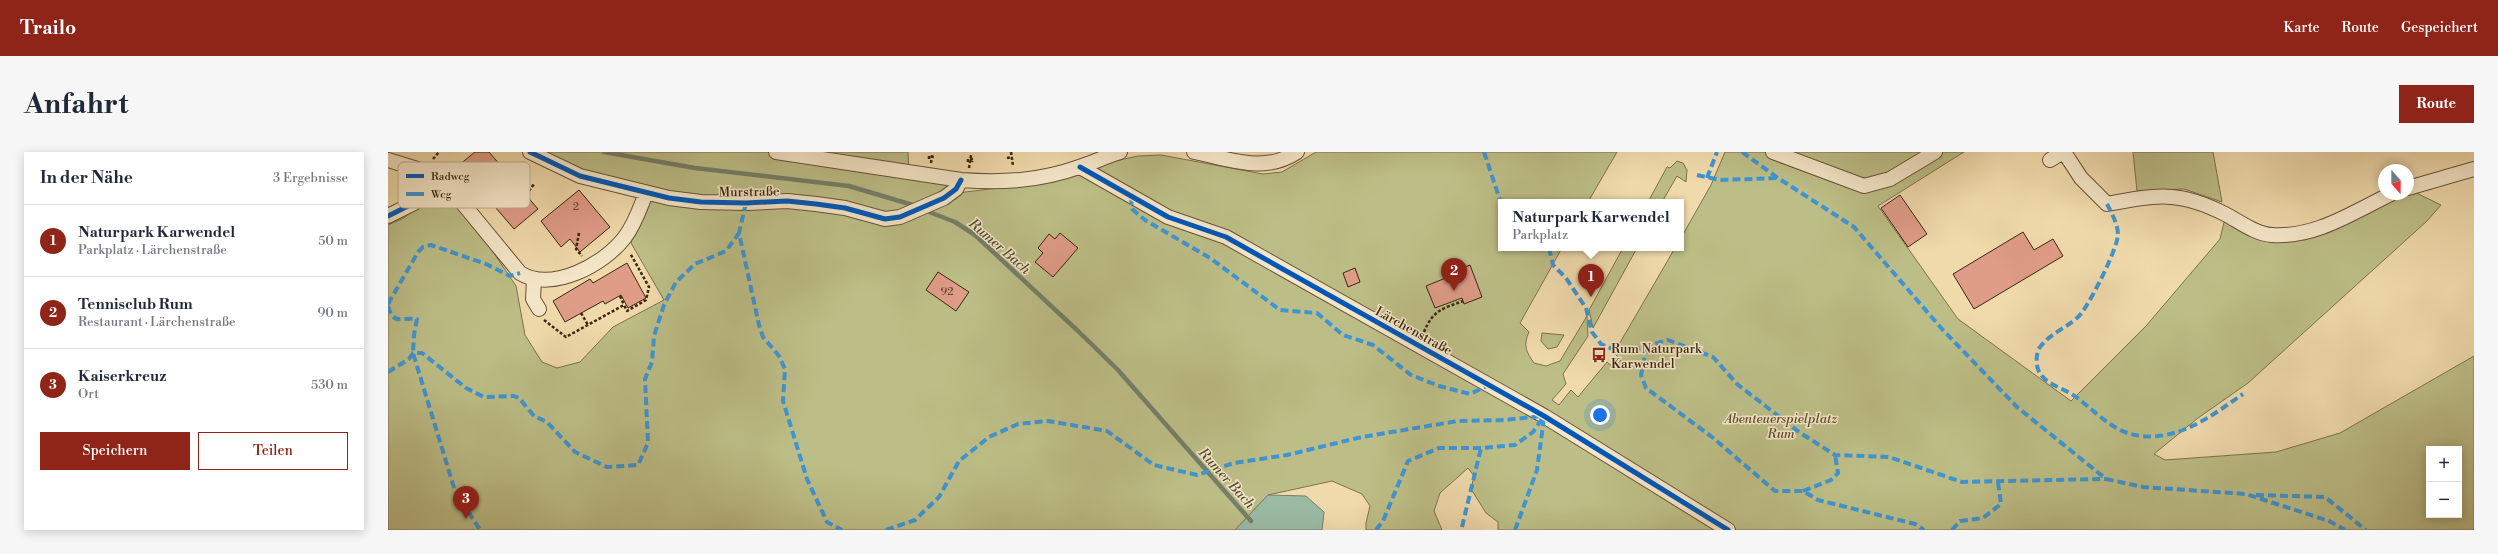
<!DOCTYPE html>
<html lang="de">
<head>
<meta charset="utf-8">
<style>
	:root { --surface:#fff; --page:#f6f6f7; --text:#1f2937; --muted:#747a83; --line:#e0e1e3; --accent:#8f2418 }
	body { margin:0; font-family:"Libre Bodoni",serif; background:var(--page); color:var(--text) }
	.controls { position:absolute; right:12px; bottom:12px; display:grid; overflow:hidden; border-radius:0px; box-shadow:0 2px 10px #0003 }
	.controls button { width:36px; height:36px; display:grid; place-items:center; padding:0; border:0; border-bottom:1px solid var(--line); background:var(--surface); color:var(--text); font:20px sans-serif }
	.compass { position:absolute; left:1990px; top:12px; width:36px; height:36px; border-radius:50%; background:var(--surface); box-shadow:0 2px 10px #0003; rotate:159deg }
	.you { position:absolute; left:1212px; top:263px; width:14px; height:14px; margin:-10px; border:3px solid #fff; border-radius:50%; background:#1a73e8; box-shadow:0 0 0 6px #1a73e833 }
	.badge { display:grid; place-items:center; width:26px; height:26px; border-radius:50%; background:var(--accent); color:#fff; font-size:13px; font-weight:700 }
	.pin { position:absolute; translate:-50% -33px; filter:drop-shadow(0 1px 2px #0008) }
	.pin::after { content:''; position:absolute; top:21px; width:14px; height:12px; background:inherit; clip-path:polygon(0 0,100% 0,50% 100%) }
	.popup { position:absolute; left:1110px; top:47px; width:186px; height:52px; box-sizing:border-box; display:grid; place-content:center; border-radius:0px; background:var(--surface); filter:drop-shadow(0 1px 3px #0005); font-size:13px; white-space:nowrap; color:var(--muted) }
	.popup b { font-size:15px; color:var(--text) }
	.popup::after { content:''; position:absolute; left:50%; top:100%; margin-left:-8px; border:8px solid transparent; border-top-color:var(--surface) }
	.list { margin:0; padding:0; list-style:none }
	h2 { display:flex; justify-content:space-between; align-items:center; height:52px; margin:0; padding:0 16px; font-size:17px }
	h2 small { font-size:13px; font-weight:400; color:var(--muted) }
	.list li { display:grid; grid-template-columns:26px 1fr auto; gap:12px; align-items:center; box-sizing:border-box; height:72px; padding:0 16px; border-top:1px solid var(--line) }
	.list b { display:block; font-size:15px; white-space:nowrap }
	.list p { margin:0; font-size:13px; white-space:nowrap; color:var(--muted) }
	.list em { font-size:13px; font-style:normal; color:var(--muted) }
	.actions { display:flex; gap:8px; padding:12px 16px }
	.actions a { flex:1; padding:9px 0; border:1px solid var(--accent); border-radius:0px; text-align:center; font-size:14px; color:var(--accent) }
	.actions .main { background:var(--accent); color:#fff }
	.map { position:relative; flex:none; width:2086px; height:378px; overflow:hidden; border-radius:0px }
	header { display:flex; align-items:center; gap:24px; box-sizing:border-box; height:56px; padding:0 20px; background:var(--accent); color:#fff }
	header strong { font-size:19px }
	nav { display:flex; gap:22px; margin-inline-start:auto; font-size:14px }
	.intro { display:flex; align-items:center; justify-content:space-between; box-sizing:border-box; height:96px; padding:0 24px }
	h1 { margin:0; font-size:28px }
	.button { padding:10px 18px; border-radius:0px; background:var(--accent); color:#fff; font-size:14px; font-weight:700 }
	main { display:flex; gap:24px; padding:0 24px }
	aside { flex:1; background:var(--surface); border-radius:0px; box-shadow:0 2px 10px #0003 }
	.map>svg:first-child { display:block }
</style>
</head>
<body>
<header>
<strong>Trailo</strong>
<nav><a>Karte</a><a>Route</a><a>Gespeichert</a></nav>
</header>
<div class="intro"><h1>Anfahrt</h1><a class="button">Route</a></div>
<main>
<aside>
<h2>In der Nähe<small>3 Ergebnisse</small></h2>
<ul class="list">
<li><span class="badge">1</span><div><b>Naturpark Karwendel</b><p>Parkplatz · Lärchenstraße</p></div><em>50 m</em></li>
<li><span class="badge">2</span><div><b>Tennisclub Rum</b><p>Restaurant · Lärchenstraße</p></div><em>90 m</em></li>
<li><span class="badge">3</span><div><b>Kaiserkreuz</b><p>Ort</p></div><em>530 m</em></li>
</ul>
<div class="actions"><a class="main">Speichern</a><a>Teilen</a></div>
</aside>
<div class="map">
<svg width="2086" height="378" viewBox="0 0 2086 378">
	<rect width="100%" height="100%" fill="#f0daac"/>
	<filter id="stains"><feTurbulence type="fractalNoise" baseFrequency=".005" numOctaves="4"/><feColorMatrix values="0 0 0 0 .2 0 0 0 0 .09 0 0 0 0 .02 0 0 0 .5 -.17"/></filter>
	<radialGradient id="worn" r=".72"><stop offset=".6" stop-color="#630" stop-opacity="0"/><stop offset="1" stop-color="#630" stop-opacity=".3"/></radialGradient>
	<path fill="#bdbe87" stroke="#7c724c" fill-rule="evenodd" d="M142,0H520L521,20L573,28L558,45L577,40L669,29L727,9L750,4L773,3L875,22L894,20L928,0H1229L1200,50H1113V96H1174L1132,171L1141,180C1135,193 1138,200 1146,211L1158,214L1172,209L1199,164L1200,184L1175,222L1178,232L1164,248L1171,253L1183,238L1190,245L1219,210L1226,216L1233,208L1226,201L1287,96H1293V86L1323,33L1337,0H1576L1490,54L1570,167L1683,249L1758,174L1832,87L1838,62L1901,83L2003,42H2020V37L2053,53L2039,69L1860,231L1810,266L1766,302L1777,308L1888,300L1952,281L2086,204V378H1110V370L1098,361L1083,337L1086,324L1080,316L1052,341L1046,359L1054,378H978V371L982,354L974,342L944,329L880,343L847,378H0V73L16,66L43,43L59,41L93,82L128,134L137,183L154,210L169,216L192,210L225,175L276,148L243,91L258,41ZM2041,297H2071V363H2041Z
		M1745,0H1825L1834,50L1796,37L1749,39Z
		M1289,9L1295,11L1299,18L1298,30L1289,24L1274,50H1260L1279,15L1282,16Z
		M1235,96H1249L1205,176L1201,158Z
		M1154,181L1176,183L1169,195L1160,197L1153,189Z"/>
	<path fill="#9bbba5" stroke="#757f6a" d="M880,343L918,344L936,360L934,378H847Z"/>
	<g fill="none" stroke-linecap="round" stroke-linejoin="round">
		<path stroke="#757f6a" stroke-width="4.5" d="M216,0L307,16L461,34L528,54
			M536,58L567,70L587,83L690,179L729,217L863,369"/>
	</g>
	<path fill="#df9c87" stroke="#3c2611" d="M87,0H101L150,57L126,77L71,13Z
		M191,38L222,75L192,100L182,87L173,95L153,69Z
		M1512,43L1539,82L1520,95L1493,56Z
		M1635,80L1646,98L1665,87L1675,104L1586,157L1565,122Z
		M672,81L690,96L665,125L647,110L655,101L650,96L661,82L667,87Z
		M239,111L258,146L240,156L233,143L217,152L215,149L177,170L165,149L202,127L205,131Z
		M1082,113L1094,145L1076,152L1074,146L1047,156L1038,134L1065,123L1064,120Z
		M967,116L972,130L960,135L955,121Z
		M550,120L581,140L568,159L538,138Z"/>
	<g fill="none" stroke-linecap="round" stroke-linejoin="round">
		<defs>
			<path id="minor" d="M142,0L192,24L281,46L313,50L358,51L399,49L428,52L457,56L497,67L512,65L556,46L568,37L573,28
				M388,0L573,28C614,31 652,29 691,15C705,11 718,4 732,0
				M806,0C842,7 876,22 909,0
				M1385,0L1476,34L1502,27L1547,0
				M1676,0L1693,26L1719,52C1767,43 1791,38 1837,62C1851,69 1867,82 1884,83C1928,86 1965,60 2003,42
				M0,8L42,21L58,31L132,121C164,141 217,112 237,85C247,72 252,56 258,41
				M1662,8L1675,0
				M692,15L780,65L838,85L1156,264L1340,378
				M2020,36L2086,17
				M0,64L26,51L50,25
				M146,127L145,147L151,157"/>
		</defs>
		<use href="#minor" stroke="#695338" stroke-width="16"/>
		<path stroke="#3c2611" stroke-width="2.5" stroke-dasharray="3 2" stroke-linecap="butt" d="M623,0L625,14
			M619,6L624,5
			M45,7L51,0
			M541,7V4L546,5V7
			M580,10V7H585L584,10
			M543,11L544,3
			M581,16L583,3
			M138,43L146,32
			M191,81L188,97L194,104
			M232,144L236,153
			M193,161L200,173
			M156,168L178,185L236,153L239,159L258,148L261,135L242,101
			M1036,180C1045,158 1054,157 1075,149"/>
		<use href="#minor" stroke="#f5e7c9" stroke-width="14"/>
		<path stroke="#3f95d3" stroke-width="4" stroke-dasharray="8 4" stroke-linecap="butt" d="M1096,0L1113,51
			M1354,0L1390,26L1466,75L1554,177L1629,255L1718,327L1755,335L1858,342L1941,369L1957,378
			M1309,23L1332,28L1390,26
			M1319,26L1329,0
			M743,45L744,57L757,68L822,106L892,158L929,161L955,183L985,193L1023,223L1051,234L1082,242L1101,233
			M358,51L351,81L371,173L375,185L391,204L397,217L395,249L419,327L439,370L454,378
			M1719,52C1724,62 1730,72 1730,83C1729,98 1700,156 1690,165C1676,178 1661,181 1650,198C1642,231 1670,232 1688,245C1716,266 1731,288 1770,284C1802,281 1829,260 1855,242
			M1161,96L1165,113L1178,126L1198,156L1204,180L1213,192L1227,198H1245L1280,188L1325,205L1349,232L1411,280L1447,303L1501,305L1574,330L1718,327
			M0,152L30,100L35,95L43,93L98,112L122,124L132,121
			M0,154C6,174 13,165 29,167L26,183L25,201L67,339L92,378
			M1259,194L1253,223L1258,236L1324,285L1387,339H1415L1430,348L1527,372L1536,378
			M0,220L21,207L25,201H34L78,236L96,245L126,244L131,246L146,264L159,270L187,300L219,315L250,313L260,291L257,227L264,210L266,184L276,153L288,130L307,112L338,99L351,81
			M1415,339L1443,328L1450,321L1447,303
			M1868,343L1937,345L1978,378
			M1074,375L1093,296
			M498,378L527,368L551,345L571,309L601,285L630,272L660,269L719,279L766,313L809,323L846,311L899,303L974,285L1070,269L1117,268L1154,264
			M988,378L995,369L1020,309L1051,296H1093L1127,293L1145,280L1156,264
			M1127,378L1149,318L1156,266
			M1564,378L1572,369L1595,366L1613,352L1610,330"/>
		<defs>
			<path id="cycleway" d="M142,0L192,24L281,46L313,50L358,51L399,49L428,52L457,56L497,67L512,65L556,46L568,37L573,28
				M692,15L780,65L838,85L1156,264L1340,378
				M0,64L26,51L50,25"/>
		</defs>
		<use href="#cycleway" stroke="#f5e7c9" stroke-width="8"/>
		<use href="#cycleway" stroke="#0057b8" stroke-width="5"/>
	</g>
	<defs>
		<symbol id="bus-bare" viewBox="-9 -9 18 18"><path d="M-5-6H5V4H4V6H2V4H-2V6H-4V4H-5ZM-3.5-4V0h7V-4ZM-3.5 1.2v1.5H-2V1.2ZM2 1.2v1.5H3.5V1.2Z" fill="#8f2418" stroke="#f5e7c9" stroke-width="2.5" paint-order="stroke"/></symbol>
	</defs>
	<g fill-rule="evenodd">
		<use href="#bus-bare" x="1200" y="192" width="22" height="22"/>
	</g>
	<g text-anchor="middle" stroke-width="3" stroke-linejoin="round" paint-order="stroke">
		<g font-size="11" fill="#65442e">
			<text x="188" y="58">2</text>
			<text x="559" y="143">92</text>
		</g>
		<g font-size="13" fill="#3c2611" stroke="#f5e7c9">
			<text transform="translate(361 39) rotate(-1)" y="5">Murstraße</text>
			<text transform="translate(1026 178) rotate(29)" y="5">Lärchenstraße</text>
		</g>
		<g font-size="13" fill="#3c2611" stroke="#f5e7c9" text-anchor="start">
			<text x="1223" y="201">Rum Naturpark<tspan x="1223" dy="15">Karwendel</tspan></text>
		</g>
		<g font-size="13" font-style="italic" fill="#5c4c2e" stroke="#f5e7c9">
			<text x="1393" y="271">Abenteuerspielplatz<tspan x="1393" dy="15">Rum</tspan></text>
		</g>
		<g font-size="14" font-style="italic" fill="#544b36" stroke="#f5e7c9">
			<text transform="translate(612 94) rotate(41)" y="5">Rumer Bach</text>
			<text transform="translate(839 326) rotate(48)" y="5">Rumer Bach</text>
		</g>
	</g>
	<rect x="10" y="10" width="132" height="46" rx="6" fill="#f5e7c9" stroke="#bead92" stroke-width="1"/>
	<rect x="18" y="22" width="18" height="4" fill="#0057b8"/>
	<rect x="18" y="40" width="18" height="4" fill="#3f95d3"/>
	<g font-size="11" fill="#3c2611">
		<text x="43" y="28">Radweg</text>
		<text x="43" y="46">Weg</text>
	</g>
	<rect width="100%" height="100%" filter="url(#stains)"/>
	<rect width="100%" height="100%" fill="url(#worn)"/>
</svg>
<div class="controls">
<button>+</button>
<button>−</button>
</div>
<svg class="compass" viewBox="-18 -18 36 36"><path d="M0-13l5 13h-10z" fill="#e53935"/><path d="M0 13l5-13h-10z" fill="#747a83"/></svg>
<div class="you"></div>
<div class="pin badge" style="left:1203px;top:145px">1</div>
<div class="popup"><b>Naturpark Karwendel</b>Parkplatz</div>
<div class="pin badge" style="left:1066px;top:139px">2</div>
<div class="pin badge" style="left:78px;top:367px">3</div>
</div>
</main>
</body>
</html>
